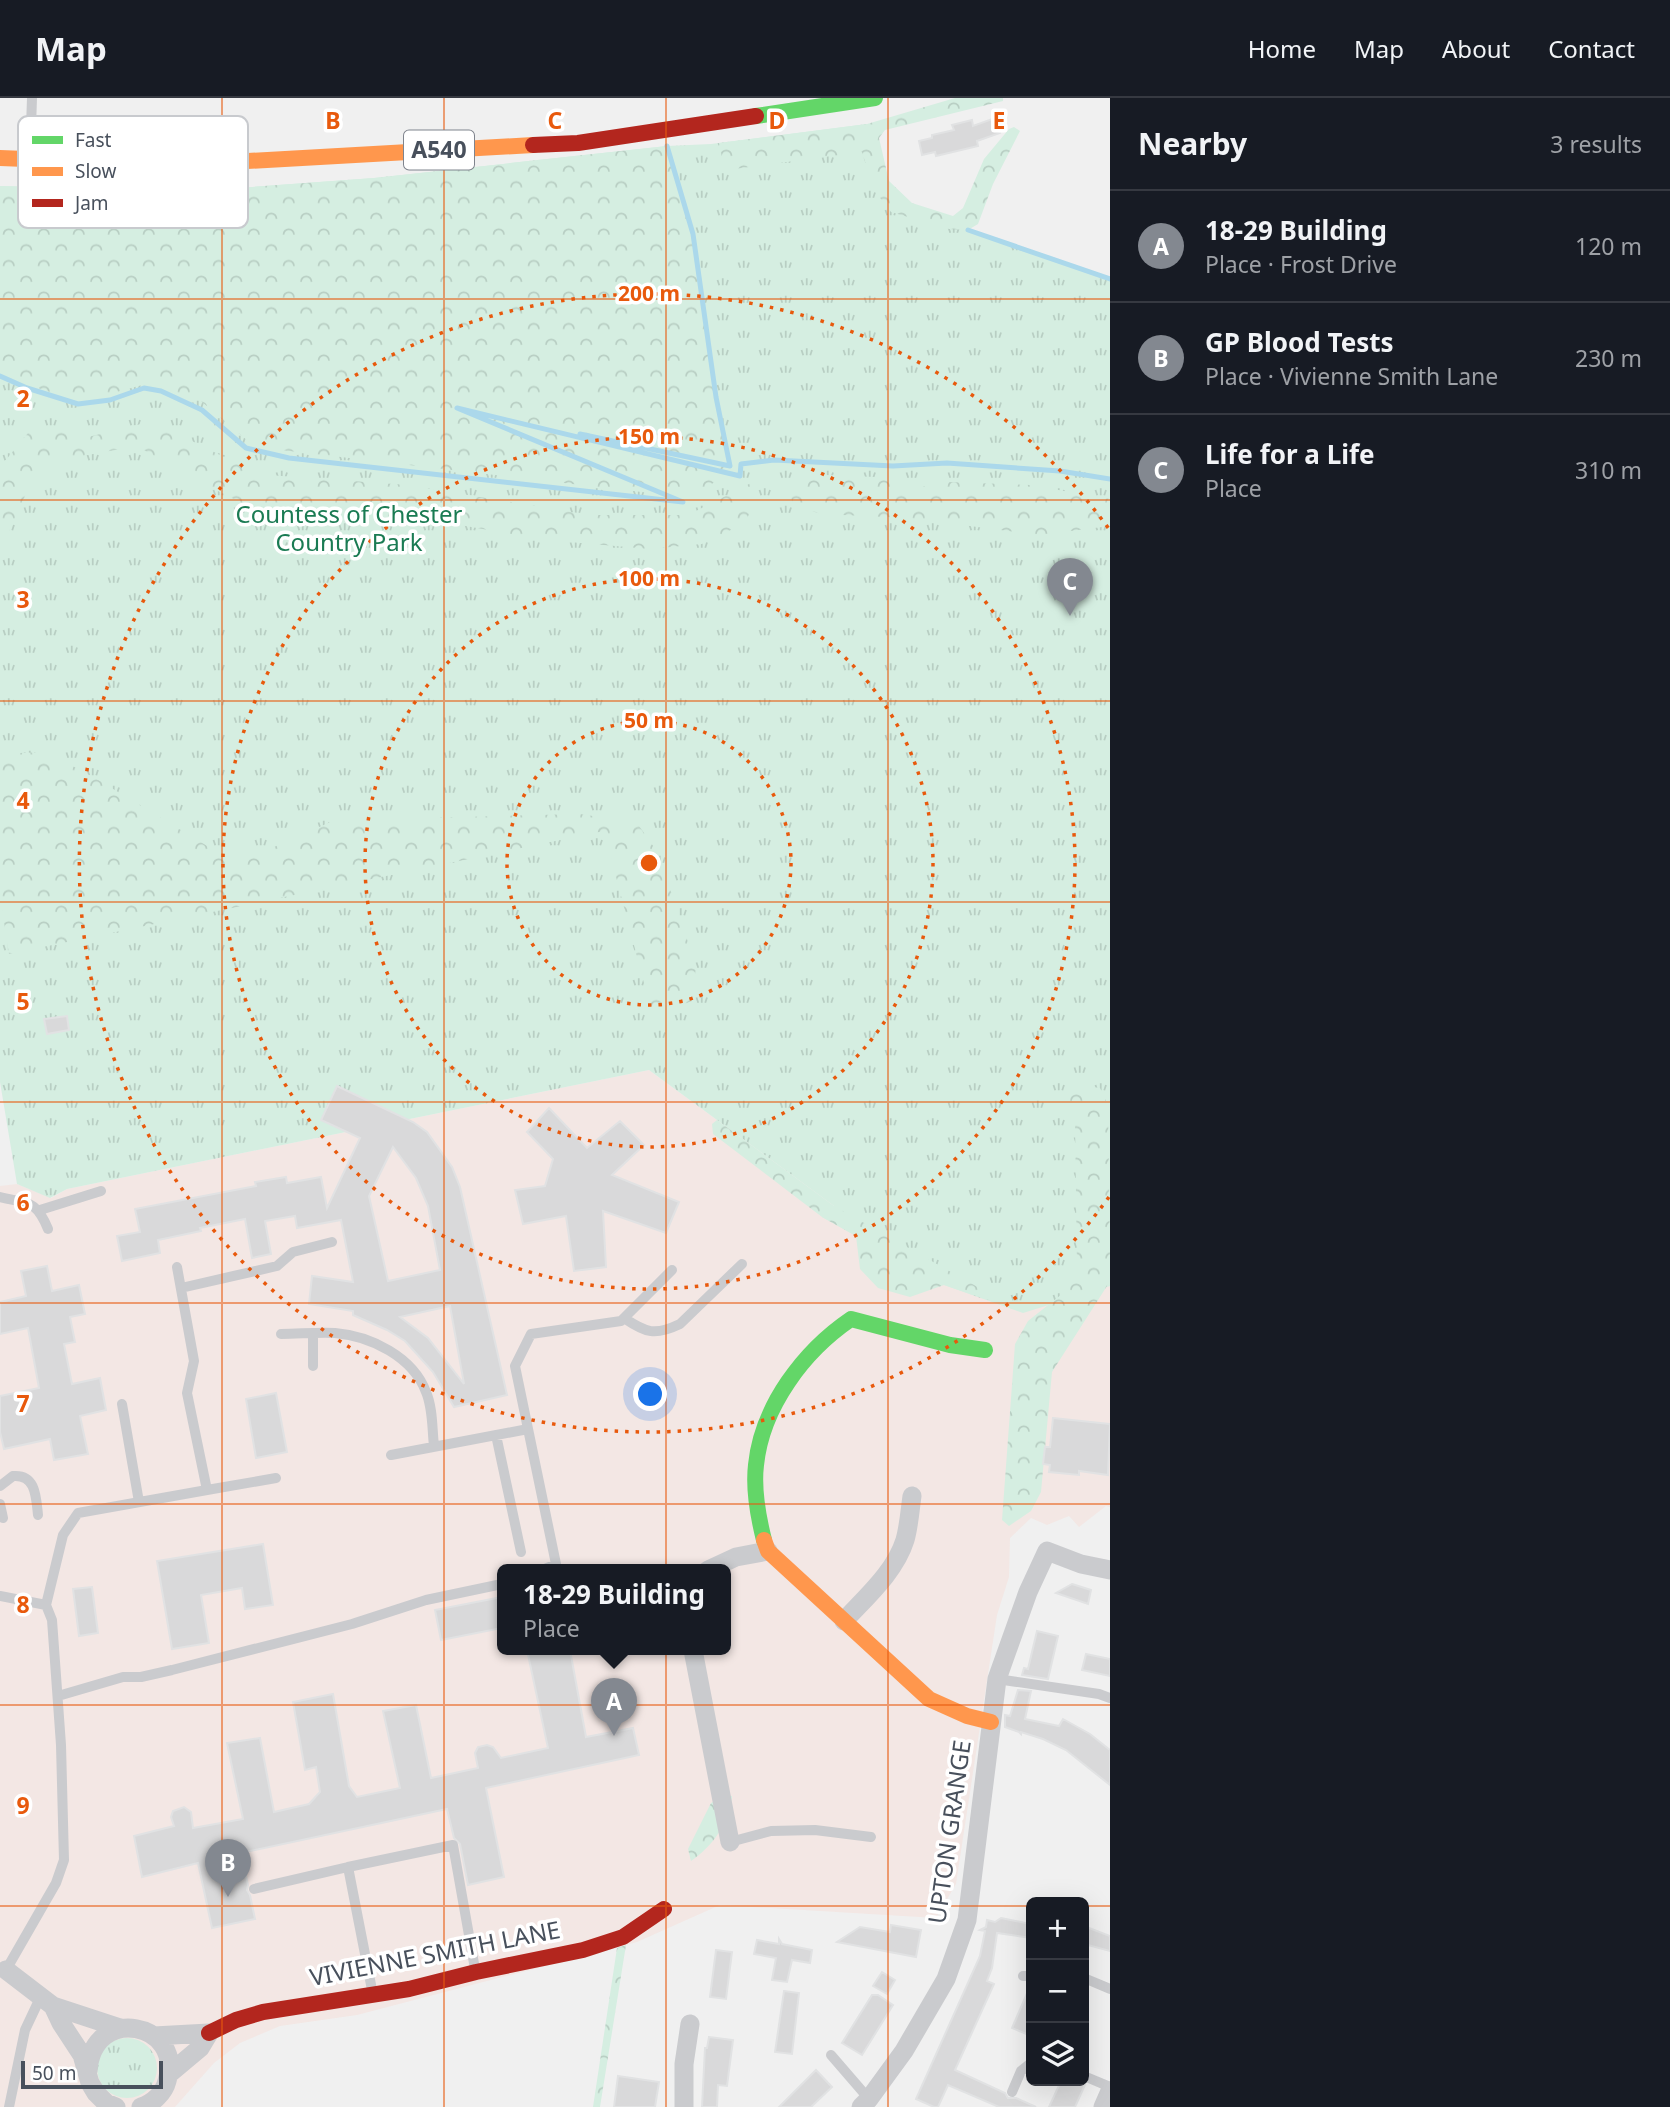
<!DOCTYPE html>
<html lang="en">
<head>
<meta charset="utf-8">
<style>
	:root { --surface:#171b24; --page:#20242c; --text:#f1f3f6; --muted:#9ea1a6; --line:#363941; --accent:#838890 }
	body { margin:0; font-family:"Noto Sans",sans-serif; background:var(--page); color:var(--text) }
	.controls { position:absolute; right:21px; bottom:21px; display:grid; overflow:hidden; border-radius:10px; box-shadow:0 7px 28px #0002 }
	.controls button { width:63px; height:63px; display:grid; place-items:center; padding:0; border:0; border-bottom:2px solid var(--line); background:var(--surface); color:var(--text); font:35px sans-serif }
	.scale { position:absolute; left:21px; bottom:18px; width:142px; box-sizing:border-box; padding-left:7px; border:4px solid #48505c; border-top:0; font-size:19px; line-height:24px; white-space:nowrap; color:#48505c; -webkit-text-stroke:5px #fff; paint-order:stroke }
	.you { position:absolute; left:651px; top:1297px; width:24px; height:24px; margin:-18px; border:5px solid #fff; border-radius:50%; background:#1a73e8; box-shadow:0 0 0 10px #1a73e833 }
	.badge { display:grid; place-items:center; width:46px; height:46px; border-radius:50%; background:var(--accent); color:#fff; font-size:23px; font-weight:700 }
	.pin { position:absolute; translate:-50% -58px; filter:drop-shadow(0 2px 4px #0008) }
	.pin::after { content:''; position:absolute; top:37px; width:24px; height:21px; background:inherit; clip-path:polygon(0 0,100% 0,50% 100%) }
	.popup { position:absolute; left:497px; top:1466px; width:234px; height:91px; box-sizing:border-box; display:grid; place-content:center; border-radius:10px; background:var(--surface); filter:drop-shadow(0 2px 5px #0005); font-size:23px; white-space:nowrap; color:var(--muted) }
	.popup b { font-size:26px; color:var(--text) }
	.popup::after { content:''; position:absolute; left:50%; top:100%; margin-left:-14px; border:14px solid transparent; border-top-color:var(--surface) }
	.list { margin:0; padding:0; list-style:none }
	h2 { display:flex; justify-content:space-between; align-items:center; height:91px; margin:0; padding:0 28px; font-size:30px }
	h2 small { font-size:23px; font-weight:400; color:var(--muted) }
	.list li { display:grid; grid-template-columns:46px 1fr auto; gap:21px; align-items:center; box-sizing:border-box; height:112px; padding:0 28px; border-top:2px solid var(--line) }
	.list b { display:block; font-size:26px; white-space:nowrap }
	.list p { margin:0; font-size:23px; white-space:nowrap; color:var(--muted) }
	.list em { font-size:23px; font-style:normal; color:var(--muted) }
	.icon { flex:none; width:38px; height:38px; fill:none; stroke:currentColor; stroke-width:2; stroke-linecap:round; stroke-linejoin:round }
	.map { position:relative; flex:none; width:1110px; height:2009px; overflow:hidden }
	header { display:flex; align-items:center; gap:42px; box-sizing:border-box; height:98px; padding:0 35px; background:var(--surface); border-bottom:2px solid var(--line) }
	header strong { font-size:33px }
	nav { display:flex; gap:38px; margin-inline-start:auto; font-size:24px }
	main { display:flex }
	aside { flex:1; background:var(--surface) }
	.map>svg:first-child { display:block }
</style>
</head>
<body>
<header>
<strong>Map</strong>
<nav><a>Home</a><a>Map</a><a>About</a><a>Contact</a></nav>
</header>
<main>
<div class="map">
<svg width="1110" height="2009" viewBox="0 0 1110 2009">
	<defs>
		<pattern id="grass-tufts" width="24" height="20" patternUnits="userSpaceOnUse" patternTransform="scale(1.75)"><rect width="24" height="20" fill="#d5eee1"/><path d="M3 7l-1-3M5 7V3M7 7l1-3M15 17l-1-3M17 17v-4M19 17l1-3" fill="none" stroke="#b8cec3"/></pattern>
		<pattern id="forest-crowns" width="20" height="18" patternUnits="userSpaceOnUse" patternTransform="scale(1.75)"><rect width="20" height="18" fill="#d5eee1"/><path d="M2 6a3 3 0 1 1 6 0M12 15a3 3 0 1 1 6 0" fill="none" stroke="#b8cec3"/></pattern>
	</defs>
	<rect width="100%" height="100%" fill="#f0f0f0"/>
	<path fill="#f3e7e4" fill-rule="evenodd" d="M649,972L834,1108L823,1119L944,1187L1097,1190L1110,1188V1409L1106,1408L1079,1429L1069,1418L1047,1427L1031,1420L1010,1440L1009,1479L997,1517L956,1786L936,1820L720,1807L637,1844L357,1917L280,1928L240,1945L214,1965L175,2009H0V1088L17,1086L51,1100L67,1091ZM502,1472H726V1552H502Z"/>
	<path fill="url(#grass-tufts)" d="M867,26L891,106L1110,181V1188L1023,1215L944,1187L822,1119L834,1108L649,972L67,1091L50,1100L17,1086L0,984V88L198,93L374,80L667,48L711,46Z
		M97 1970a30 30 0 1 1 60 0a30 30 0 1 1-60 0Z"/>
	<path fill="url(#forest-crowns)" d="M955,0H1003V3L885,32L879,40L889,83L912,105L953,118L963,110L984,61L1009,31L1014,29L1020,33L993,86L978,126L968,132L949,131L891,114L874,92L862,54L734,71L723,64L719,45L867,26Z
		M667,48L693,136L716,299L730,368C718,384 704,393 685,399L255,349L201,303L146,286L98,299L68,300L35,289L0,270V88L198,93L374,80Z
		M141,326L176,335L222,358L268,377L408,387L589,417H688L751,385L755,403L745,425L702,446L650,451L546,442L431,422L312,410L246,407L192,380L137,348L55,363L29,389L0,454V369L28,335L56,331L84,340Z
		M801,376L876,379L912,391L946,384L1030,387L1110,401V428L1039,437L908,420L821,416L793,407L788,386Z
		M47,654L100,683L222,757L265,753L335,722L580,716L637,725L658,755L696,868L692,903L665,913L650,908L604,733L9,856L0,798V664L20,655Z
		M1077,987L1100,990L1108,1007L1110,1160L1107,1188L1052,1274L1041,1394L1031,1413L1009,1428L1002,1422L1015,1246L1028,1223L1067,1192L1077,1170L1075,1022L1069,999Z
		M717,1022L834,1108L990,1196L988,1202L944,1187L910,1199L878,1190L860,1171L856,1138L822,1119L713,1036L712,1026Z
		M725,1697L732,1698C730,1724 712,1749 691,1763L688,1751L711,1705Z
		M626,1847L600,2009H593L617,1850Z"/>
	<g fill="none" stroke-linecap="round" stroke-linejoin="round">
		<path stroke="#abd8eb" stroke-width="5" d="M968,132L1110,181
			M0,278L27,290L78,306L110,302L144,290L161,293L202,312L246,350L289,360L683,404L457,310L740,378L741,366L774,362L893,368L947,365L1060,373L1110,381
			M580,336L730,368L716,299L693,136L667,48"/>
	</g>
	<path fill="#d9d9da" stroke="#e1e2e3" stroke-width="2" fill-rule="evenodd" d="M995,20L1000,35L977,43L978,48L936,58L935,54L922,57L919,43L932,40V37L954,32L952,27L972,22L973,28Z
		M67,918L69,932L47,936L44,921Z
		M337,988L413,1024L427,1034L452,1069L460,1089L507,1297L454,1309L433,1274L405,1243L387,1232L353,1217V1213L309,1206L312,1178L353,1184L341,1122L297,1130L295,1118L265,1123L271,1156L252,1160L245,1121L200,1130L201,1133L158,1142L160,1155L122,1163L117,1138L140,1134L135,1111L256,1088L255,1084L286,1079L287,1085L321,1079L327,1110L360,1040L321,1022ZM393,1049L416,1080L428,1108L440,1172L388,1183L369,1098ZM450,1208L464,1286L428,1240L400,1219Z
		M549,1010L587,1050L620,1023L644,1047L612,1077L679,1104L666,1135L603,1113L606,1169L574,1173L566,1118L523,1126L515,1092L545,1088L553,1061L527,1034Z
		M47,1168L52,1193L79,1187L85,1216L70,1219L75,1244L64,1246L72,1286L100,1280L106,1312L80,1318L88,1356L54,1362L50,1341L4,1351L0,1334V1298L39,1290L28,1230L0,1236V1204L26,1198L21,1173Z
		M276,1295L287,1354L256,1360L246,1301Z
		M1053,1320L1110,1326L1108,1377L1079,1373V1377L1049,1374L1050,1367L1043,1366L1045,1349H1050Z
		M263,1446L273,1507L245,1511L242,1490L201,1497L209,1545L172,1551L157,1463Z
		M1072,1486L1091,1492L1088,1506L1056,1495Z
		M92,1489L98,1535L79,1538L73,1491Z
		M502,1499V1530L441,1542L435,1512Z
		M1037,1533L1058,1538L1048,1581L1022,1577L1024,1570L1028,1571Z
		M527,1552H570L586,1639L633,1630L639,1657L486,1690L504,1779L468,1787L460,1746L454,1740L447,1711L241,1755L248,1787L247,1792L250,1797L255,1821L212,1830L198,1765L142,1779L134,1738L174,1728L171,1719L173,1713L184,1709L191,1714L193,1730L243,1721L227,1645L260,1640L274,1714L309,1706L320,1694L316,1669L305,1672L293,1604L333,1596L349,1688L357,1699L400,1690L383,1613L416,1607L431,1680L478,1670L475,1655L478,1649L487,1647L493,1649L501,1660L548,1650Z
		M1086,1556L1110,1561V1578L1082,1572Z
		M1018,1592L1031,1593L1025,1621L1059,1628L1063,1621L1090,1636L1110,1652V1687L1066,1652L1043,1641L1021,1634V1636L1019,1634L1005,1629V1617L1010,1618Z
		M1001,1820L1031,1826V1840L997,1835L992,1870L987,1883L994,1886L955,1972L1005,1995L1008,2000H1016L1036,2009H999L948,1987L938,2009H934L916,2001L980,1858L985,1833L980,1832L986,1829L987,1822L995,1824Z
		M891,1827L921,1832L916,1859L837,1844L860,1829L890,1834Z
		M1084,1828L1110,1838V1853L1084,1846Z
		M779,1841L782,1846L812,1852L810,1865L792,1862L787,1884L772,1882L776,1860L754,1856L757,1842L779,1846Z
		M716,1852L732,1854L726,1901L710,1899Z
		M882,1874L895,1882L887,1896L873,1888Z
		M1031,1886V1938L1012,1930Z
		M784,1893L799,1895L792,1956L775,1954Z
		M872,1897H878L893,1907L862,1957L842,1945Z
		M709,1939L733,1942L727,1988L718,1987L717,2009H702L705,1950H707Z
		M816,1972L832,1989L811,2009H779Z
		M618,1978L659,1984L655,2009H614Z
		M1061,1983H1078L1085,1987L1075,2009H1049Z"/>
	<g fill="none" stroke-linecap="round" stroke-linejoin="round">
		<path stroke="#cacbce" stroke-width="10" d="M30,59L32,0
			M0,1099C29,1106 36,1102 48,1131
			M40,1112L101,1093
			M181,1190L277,1168L293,1154L332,1144
			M624,1220C646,1235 655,1238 680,1226L742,1166
			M281,1236C299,1236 317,1234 335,1235C371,1238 413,1259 426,1294C433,1310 432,1331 434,1348
			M313,1268V1235
			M122,1306L139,1404
			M496,1337L521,1454
			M391,1357L528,1331
			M0,1388L13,1378C36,1376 36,1399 38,1417
			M207,1392L276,1380
			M0,1406L3,1420
			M542,1472L556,1466L515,1268L531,1236L621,1223L672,1172
			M0,1498L46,1507L52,1522L61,1647L64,1762L56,1785L6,1872L5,1871
			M46,1507L63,1437L78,1415L207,1392L187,1295L194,1263L177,1169
			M997,1581L1099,1596L1110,1600
			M58,1598L123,1579H141L172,1572L352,1526L426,1502L502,1486
			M730,1744L771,1733L815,1732L871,1739
			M348,1769L453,1747L475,1871
			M254,1791L348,1769L373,1897
			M1023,1878H1031
			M1084,1880L1110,1891
			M831,1957L869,2001
			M1084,1978L1110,1989
			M1012,1994L1021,1973L1031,1965
			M9,2009L25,1932L41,1898"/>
		<path stroke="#cacbce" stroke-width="19" d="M708,1472L736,1459L768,1453
			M844,1523C866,1499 895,1474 905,1442C909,1428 910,1412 912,1398
			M693,1552L730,1744
			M6,1872L53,1908L61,1925L82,1957L90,1985L96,1995L106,2005L116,2009
			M53,1908L120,1930
			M154,1938L209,1935L200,1950L169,1976
			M88,1973C93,1905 185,1925 167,1983C164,1995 153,2005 141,2009
			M684,2009V1966L690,1926
			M861,2009L869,2001L904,1953L946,1881L967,1822L997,1581L1028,1494L1047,1453L1081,1466L1110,1472
			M1103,2009L1110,1993"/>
		<path stroke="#63d668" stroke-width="16" d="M756,18L875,0
			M764,1442C758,1418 753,1392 756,1367C762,1308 804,1253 851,1221L950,1247L985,1252"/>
		<path stroke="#ff974d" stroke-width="16" d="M0,60L177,67L533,47
			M764,1442L768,1453L929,1601L967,1618L991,1624"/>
		<path stroke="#b3261e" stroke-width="16" d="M533,47L578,45L756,18
			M209,1935L236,1922L263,1914L409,1891L476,1874L583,1852L623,1839L664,1811"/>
	</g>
	<path fill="none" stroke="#e8590c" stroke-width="2" stroke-opacity="0.55" d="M222,0V2009M444,0V2009M666,0V2009M888,0V2009M0,201H1110M0,402H1110M0,603H1110M0,804H1110M0,1004H1110M0,1205H1110M0,1406H1110M0,1607H1110M0,1808H1031M1084,1808H1110"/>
	<g fill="none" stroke="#e8590c" stroke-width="3.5" stroke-dasharray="3.5 7">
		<circle cx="649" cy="765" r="142"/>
		<circle cx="649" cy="765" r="284"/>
		<circle cx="649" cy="765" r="426"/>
		<path d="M1109 1099A569 569 0 1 1 1109 431"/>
	</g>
	<g text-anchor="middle" stroke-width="7" stroke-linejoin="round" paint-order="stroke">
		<rect fill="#fff" stroke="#7f848d" stroke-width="2" x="404" y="32.5" width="70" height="39" rx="5"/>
		<g font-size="23" font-weight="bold" fill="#48505c">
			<text x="439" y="60">A540</text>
		</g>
		<g font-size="24" fill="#1a7b53" stroke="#fff">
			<text x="349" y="425">Countess of Chester<tspan x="349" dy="28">Country Park</tspan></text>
		</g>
		<g font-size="24" fill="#48505c" stroke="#fff">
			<text transform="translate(950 1734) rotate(-82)" y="8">UPTON GRANGE</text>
			<text transform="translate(435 1856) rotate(-11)" y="8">VIVIENNE SMITH LANE</text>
		</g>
	</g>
	<rect x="18" y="18" width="230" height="112" rx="10" fill="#fff" stroke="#c8cace" stroke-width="2"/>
	<rect x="32" y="38" width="31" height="8" fill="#63d668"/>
	<rect x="32" y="69" width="31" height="9" fill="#ff974d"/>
	<rect x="32" y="101" width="31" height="8" fill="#b3261e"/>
	<g font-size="19" fill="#48505c">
		<text x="75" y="49">Fast</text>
		<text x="75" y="80">Slow</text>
		<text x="75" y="112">Jam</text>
	</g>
	<g font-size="23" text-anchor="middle" font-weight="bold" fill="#e8590c" stroke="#fff" stroke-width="7" stroke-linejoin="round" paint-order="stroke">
		<text x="333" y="31">B</text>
		<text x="555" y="31">C</text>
		<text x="777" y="31">D</text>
		<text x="999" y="31">E</text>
		<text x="23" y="309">2</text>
		<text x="23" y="510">3</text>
		<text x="23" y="711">4</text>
		<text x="23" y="912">5</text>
		<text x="23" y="1113">6</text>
		<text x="23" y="1314">7</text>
		<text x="23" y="1515">8</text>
		<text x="23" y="1716">9</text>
	</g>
	<circle cx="649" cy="765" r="10" fill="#e8590c" stroke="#fff" stroke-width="3.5"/>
	<g font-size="21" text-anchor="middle" font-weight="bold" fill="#e8590c" stroke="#fff" stroke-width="7" stroke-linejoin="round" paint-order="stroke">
		<text x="649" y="203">200 m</text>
		<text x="649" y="346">150 m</text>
		<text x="649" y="488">100 m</text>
		<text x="649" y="630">50 m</text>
	</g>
</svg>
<div class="controls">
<button>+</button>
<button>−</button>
<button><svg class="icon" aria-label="layers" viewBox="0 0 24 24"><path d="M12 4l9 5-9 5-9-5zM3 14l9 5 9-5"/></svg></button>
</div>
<div class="scale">50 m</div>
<div class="you"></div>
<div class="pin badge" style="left:614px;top:1638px">A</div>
<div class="popup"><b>18-29 Building</b>Place</div>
<div class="pin badge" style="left:228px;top:1799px">B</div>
<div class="pin badge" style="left:1070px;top:518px">C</div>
</div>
<aside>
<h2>Nearby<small>3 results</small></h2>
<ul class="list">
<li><span class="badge">A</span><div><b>18-29 Building</b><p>Place · Frost Drive</p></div><em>120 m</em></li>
<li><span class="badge">B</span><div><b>GP Blood Tests</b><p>Place · Vivienne Smith Lane</p></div><em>230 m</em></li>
<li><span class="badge">C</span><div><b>Life for a Life</b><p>Place</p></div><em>310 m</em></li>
</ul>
</aside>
</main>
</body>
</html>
